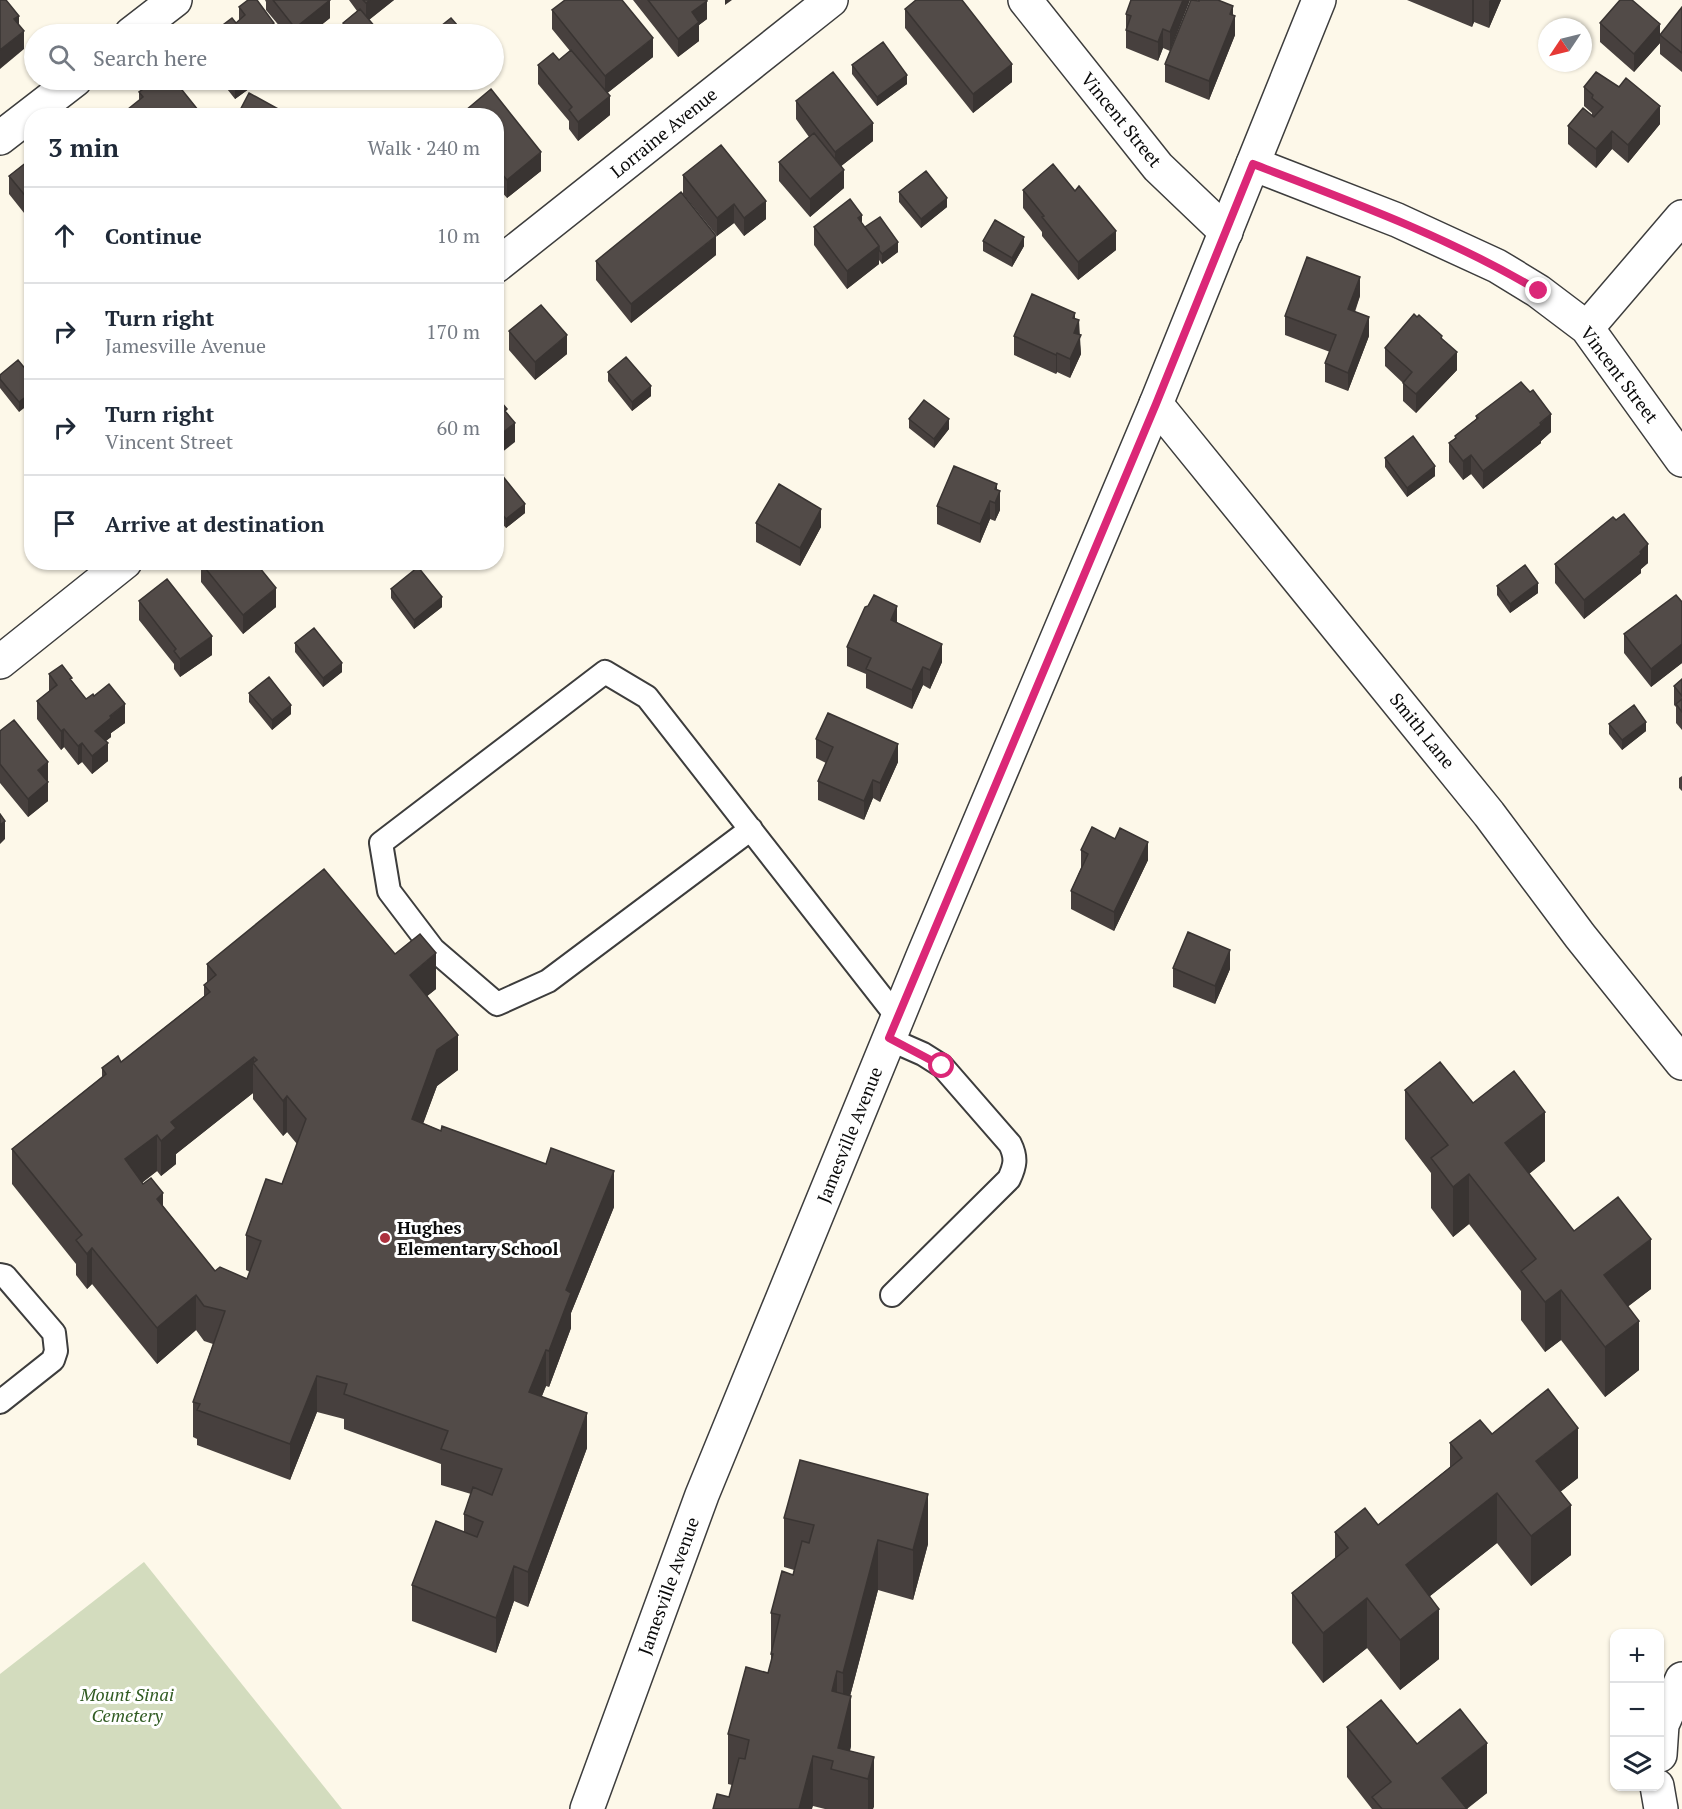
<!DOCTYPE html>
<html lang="en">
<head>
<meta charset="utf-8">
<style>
	:root { --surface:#fff; --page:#f2f2f3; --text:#1f2937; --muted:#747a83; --line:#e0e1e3 }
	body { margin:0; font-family:"PT Serif",serif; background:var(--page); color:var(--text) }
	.controls { position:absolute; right:18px; bottom:18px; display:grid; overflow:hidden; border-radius:12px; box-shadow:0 2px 4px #0004 }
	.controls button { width:54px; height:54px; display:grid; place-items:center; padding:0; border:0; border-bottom:2px solid var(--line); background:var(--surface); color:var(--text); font:30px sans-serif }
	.compass { position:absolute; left:1538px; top:18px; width:54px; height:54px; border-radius:50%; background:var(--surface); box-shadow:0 2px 4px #0004; rotate:235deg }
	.stop { position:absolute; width:18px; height:18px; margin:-14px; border:4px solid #db2777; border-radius:50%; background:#fff }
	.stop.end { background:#db2777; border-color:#fff; box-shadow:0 2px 6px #0008 }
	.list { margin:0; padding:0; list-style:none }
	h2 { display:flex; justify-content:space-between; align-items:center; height:78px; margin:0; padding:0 24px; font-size:26px }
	h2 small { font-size:20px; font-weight:400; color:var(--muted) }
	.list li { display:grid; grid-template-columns:39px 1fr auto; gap:18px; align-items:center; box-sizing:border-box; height:96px; padding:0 24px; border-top:2px solid var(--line) }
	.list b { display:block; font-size:22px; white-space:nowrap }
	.list p { margin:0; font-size:20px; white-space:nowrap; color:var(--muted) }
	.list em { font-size:20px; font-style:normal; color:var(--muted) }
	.icon { flex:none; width:33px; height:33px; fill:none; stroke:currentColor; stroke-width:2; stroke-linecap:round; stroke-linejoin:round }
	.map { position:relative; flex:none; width:1682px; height:1809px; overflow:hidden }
	.search { position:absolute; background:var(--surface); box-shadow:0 2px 4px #0004; left:24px; top:24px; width:480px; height:66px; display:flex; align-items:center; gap:15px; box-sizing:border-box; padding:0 21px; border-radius:33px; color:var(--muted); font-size:22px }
	.panel { position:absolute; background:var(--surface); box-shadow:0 2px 4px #0004; left:24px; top:108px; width:480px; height:462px; border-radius:24px }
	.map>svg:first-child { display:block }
</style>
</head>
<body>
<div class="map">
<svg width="1682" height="1809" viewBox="0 0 1682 1809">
	<rect width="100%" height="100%" fill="#fdf8e9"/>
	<path fill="#d3dcbe" d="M144,1562L342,1809H0V1674Z"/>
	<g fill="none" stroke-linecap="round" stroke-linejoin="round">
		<defs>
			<path id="service" d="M751,829L548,981L497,1004L433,949L389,891L381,843L605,672L647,697L898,1018
				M889,1039L923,1054L942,1066L1010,1144C1017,1158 1015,1166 1009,1179L892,1295
				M0,1275L5,1276L54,1333L56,1351L53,1360L0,1402"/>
			<path id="minor" d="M1025,0L1158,167L1226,232
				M131,34L175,0
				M0,138L75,80
				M1253,164L1397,220L1497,266L1538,291L1587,328L1682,460
				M496,266L831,0
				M1587,328L1682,217
				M1156,404L1489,814L1580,936L1682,1063
				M0,662L125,562
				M1660,1755L1662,1725L1682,1679
				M1657,1786L1661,1809"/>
			<path id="tertiary" d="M587,1809L702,1495L923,956L1156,404L1319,0"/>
		</defs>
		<use href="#service" stroke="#3d3d3d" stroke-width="26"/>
		<use href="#minor" stroke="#3d3d3d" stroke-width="36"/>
		<use href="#tertiary" stroke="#3d3d3d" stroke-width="36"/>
		<use href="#service" stroke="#fff" stroke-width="22"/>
		<use href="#minor" stroke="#fff" stroke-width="33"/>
		<use href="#tertiary" stroke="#fff" stroke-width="33"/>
	</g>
	<path fill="#47403e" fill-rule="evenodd" d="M265,0H330V18L310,34H286L266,10V2Z
		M349,0H394L369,20L381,34H345L343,32V23L357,11Z
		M633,0H707V19L699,25V41L678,57Z
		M1131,0H1190L1170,51L1163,48L1158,61L1126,48V14Z
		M1407,0H1501L1489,28L1474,22L1472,27Z
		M239,7L274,34H219V28L236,23L239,20Z
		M1682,7V72L1660,54V43L1634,72L1600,42V23L1660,35Z
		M905,9L1012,82L973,113L905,28Z
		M552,10L653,57L607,93L610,115L578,141L569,129V121L538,84V65L559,60L570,51L552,29Z
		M1233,16L1235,35L1209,100L1165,82V64Z
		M852,65L907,84L877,106L852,74Z
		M220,80H261L235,99Z
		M1584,87L1660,124L1628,163L1612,149L1596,168L1568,144V126L1592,115V113L1584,106Z
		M153,89L198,116H127V110L139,101V92Z
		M796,101L873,141L841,166L844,188L810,217L779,181V162L809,137L796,119Z
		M496,116L541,171L507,198L499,189V204L496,206Z
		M32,158V223L9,194V176Z
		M683,175L766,219L744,236L734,223L717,236L683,194Z
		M1023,190L1116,250L1078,280L1042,236V232L1023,208Z
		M899,192L947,207L921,228L899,202Z
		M814,227H865L898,252L882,264L879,260V264L847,289L814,245Z
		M983,241L1024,246L1012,267L983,251Z
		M716,255L631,323L596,280V261Z
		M1360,296L1355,312L1369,336L1348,391L1325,382V363L1330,352L1285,335V316Z
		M1075,319L1079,335L1081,354L1070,378L1057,372L1056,374L1014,355V336Z
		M509,331L567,354L535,380L509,350Z
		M1442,339L1457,370L1416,413L1403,401V383L1385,366V348Z
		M608,372L651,396L632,411L608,381Z
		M0,375L32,377L19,412L0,388Z
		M1476,416L1551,432L1541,441V443L1483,489L1471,474L1463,480L1449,462V443L1455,438V436L1476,419Z
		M909,419L949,429L934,448L909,428Z
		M1385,458L1435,476L1407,497L1385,467Z
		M497,469L525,513L506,528L496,517Z
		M997,490L1000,510L995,521L990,519L980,543L937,524V506Z
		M756,523L821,527L800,566L756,542Z
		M201,563L276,607L243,634L201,582Z
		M1648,563L1641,569V573L1584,619L1555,583V564Z
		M1497,586L1538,593L1510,613L1497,595Z
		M391,589L442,607L414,629L391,598Z
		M139,601L212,655L180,677L174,669V664L139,620Z
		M1682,602V663L1651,687L1624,653V634Z
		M897,622L942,662L930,689L923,685L912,709L866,688V674L847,666V647Z
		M295,643L342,672L323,687L295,652Z
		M49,674L72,681L86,699L125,723L111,733V737L106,741L108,761L92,774L82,762L78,765L64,747L61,750L37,719V701L49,691Z
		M1682,679V730L1676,723V707L1674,705V686Z
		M249,693L291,714L272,730L249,702Z
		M1609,724L1646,731L1622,750L1609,734Z
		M0,731L48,780V801L28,817L0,783Z
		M816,739L898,762L880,802L873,798L864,820L818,800V781L826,763L816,758Z
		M1682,776V791L1679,788V778Z
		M1081,850L1148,860L1114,931L1071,909V891L1081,868Z
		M395,954L436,989L427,996L458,1070L437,1086L423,1123L614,1207L571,1313V1328L549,1387L546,1386L542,1396L587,1448L528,1607L514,1601L496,1653L412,1621V1585L464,1532V1514L471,1494L441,1485V1464L344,1429V1419L317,1412L290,1480L197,1445V1439L193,1437V1402L213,1344L204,1341L196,1330L157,1364L92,1284L87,1289L76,1275V1264L12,1184V1149L102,1077V1068L121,1062L204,996V985L207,983V964ZM253,1093V1099L283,1136L287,1132L297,1144L282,1184L246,1235V1270L250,1272L247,1279L215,1271L163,1206L142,1183L157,1171L161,1176L176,1164V1154Z
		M1173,968L1230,969L1215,1004L1173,987Z
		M1405,1090L1473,1103L1545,1161L1529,1174L1574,1231L1651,1289L1628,1306L1639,1370L1605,1397L1561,1340L1545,1352L1521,1320V1291L1469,1224L1453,1237L1431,1208V1173L1405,1139Z
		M1492,1434L1578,1478L1560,1492L1571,1555L1531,1586L1497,1543L1430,1596L1439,1659L1400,1690L1367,1648L1323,1683L1292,1643V1593L1335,1559V1532L1378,1525L1450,1467V1443Z
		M784,1518L928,1544L913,1600L878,1590L850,1696L851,1746L850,1751L874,1757L873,1809H825L813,1806L729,1797L732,1785L728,1784V1734L768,1673L771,1664V1613L793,1575L794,1570L784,1567Z
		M1347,1727L1417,1744L1487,1793L1467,1809H1372L1347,1777Z"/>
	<path fill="#393432" d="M330,0V18L310,34H295V28Z
		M370,0H394L366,22V3Z
		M725,0H732L725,5Z
		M1183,0H1190L1170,51V32Z
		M1472,0H1474V22L1472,27Z
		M1490,0H1501L1489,28V1Z
		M707,1V19L699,25V41L678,57V39L692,12Z
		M1233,6V20L1235,16V35L1209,100V81L1230,14Z
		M19,16V34L14,19Z
		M274,23V34H266V29Z
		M1660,24V43L1634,72V54Z
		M1163,29V48L1158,61V42Z
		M24,31V49L0,69V50Z
		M653,38V57L605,95V76Z
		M1012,64V82L973,113V94Z
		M907,75V84L877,106V97Z
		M236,80H261L235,99V81Z
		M610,96V115L578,141V122Z
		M1660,106V124L1628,163V145Z
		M198,110V116H191Z
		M873,123V141L835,171V152Z
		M1612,131V149L1596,168V149Z
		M541,152V171L507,198V180Z
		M844,170V188L810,217V199Z
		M499,185V204L496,206V187Z
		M947,198V207L921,228V219Z
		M766,201V219L744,236V218Z
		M734,204V223L717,236V218Z
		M862,215V233L858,218Z
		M1116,231V250L1078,280V262Z
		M716,236V255L631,323V304Z
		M1024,237V246L1012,267V258Z
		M898,242V252L882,264V254Z
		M879,246V264L847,289V271Z
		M1360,277V296L1348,328V309Z
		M1075,313V330L1079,320L1081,354L1070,378V359L1073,318Z
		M1369,317V336L1348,391V373Z
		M567,335V354L535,380V362Z
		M1457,352V370L1416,413V394Z
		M1057,353V372L1056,374V355Z
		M651,386V396L632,411V402Z
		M32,392V402L19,412V402Z
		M1551,414V432L1541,441V443L1483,489V471Z
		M949,419V429L934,448V439Z
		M515,423V442L496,457V438Z
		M1471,455V474L1463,480V461Z
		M1435,466V476L1407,497V488Z
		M997,484V497L1000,491V510L995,521V489Z
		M990,501V519L980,543V524Z
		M525,504V513L506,528V519Z
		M821,509V527L800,566V548Z
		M1648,544V563L1641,569V573L1584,619V600Z
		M1538,583V593L1510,613V604Z
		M276,588V607L243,634V615Z
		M442,597V607L414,629V620Z
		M897,606V625L891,620Z
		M212,636V655L180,677V659Z
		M942,644V662L930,689V670Z
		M1682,644V663L1651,687V669Z
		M342,663V672L323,687V678Z
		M923,667V685L912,709V690Z
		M125,704V723L111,733V737L95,749V731L110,716Z
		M291,705V714L272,730V720Z
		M1646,722V731L1622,750V740Z
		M64,729V747L61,750V731Z
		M82,743V762L78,765V746Z
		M108,743V761L92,774V756Z
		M898,744V762L880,802V783Z
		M48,762V780L38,788V770Z
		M873,780V798L864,820V801Z
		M48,782V801L28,817V799Z
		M5,821V839L0,844V825Z
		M1148,842V860L1114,931V912Z
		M1230,950V969L1215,1004V986Z
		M436,953V989L410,1010V975Z
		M458,1035V1070L437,1086L412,1154V1119L437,1050Z
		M254,1057V1064L253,1063V1093L176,1154V1164L161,1176V1141L171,1122Z
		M287,1096V1132L283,1136V1101Z
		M1545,1112V1161L1505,1193V1143Z
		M157,1135V1171L125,1195V1159Z
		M614,1171V1207L571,1313V1328L549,1387V1351L566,1290Z
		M1469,1174V1224L1453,1237V1187Z
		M163,1193V1229L157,1199Z
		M1651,1239V1289L1604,1325V1275Z
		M92,1248V1284L87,1289V1254Z
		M1561,1290V1340L1545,1352V1302Z
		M196,1295V1330L157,1364V1328Z
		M1639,1321V1370L1605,1397V1347Z
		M546,1350V1386L529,1427V1392Z
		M317,1376V1412L290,1480V1444Z
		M587,1413V1448L528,1607V1572Z
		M1578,1428V1478L1536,1511V1461Z
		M1497,1493V1543L1406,1615V1565Z
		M928,1494V1544L913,1600V1550Z
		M1571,1505V1555L1531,1586V1536Z
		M878,1540V1590L843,1723V1673Z
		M514,1566V1601L496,1653V1618Z
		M1367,1598V1648L1323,1683V1633Z
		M1439,1609V1659L1400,1690V1640Z
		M837,1671V1721L832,1691Z
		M851,1696V1746L844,1773L838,1748Z
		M1487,1743V1793L1466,1809L1442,1778Z
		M813,1756V1806L812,1809H799Z
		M874,1757V1807L873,1809H868V1779Z"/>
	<path fill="#524b48" stroke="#393432" stroke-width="1.5" fill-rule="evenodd" d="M0,0H6L19,16L14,19L24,31L0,50Z
		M248,0H257L274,23L266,29L270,34H220L222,33L219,28L232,18L236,23L245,15L239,7Z
		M273,0H330L295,28Z
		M363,0H370L366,3Z
		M565,0H622L653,38L605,76L552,10Z
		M648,0H707V1L692,12L699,22L678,39Z
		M916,0H962L1012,64L973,94L905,9Z
		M1131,0H1183L1170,32L1163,29L1158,42L1126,30L1131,16L1126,14Z
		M1191,0L1199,1V0H1218L1233,6L1230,14L1235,16L1209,81L1165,64Z
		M1620,0H1632L1660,24L1634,54L1600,23Z
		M1682,7V53L1660,35Z
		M360,9L381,34H352L343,23Z
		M451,18L465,34H431Z
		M883,42L907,75L877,97L852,65Z
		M571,50L610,96L578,122L569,110L572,107L538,65L553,53L559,60Z
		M833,72L873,123L835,152L796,101Z
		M1596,72L1619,87L1626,78L1660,106L1628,145L1612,131L1596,149L1568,126L1583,108L1594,117L1603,107L1592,98L1593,95L1584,87Z
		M165,80H174L198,110L191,116H131L127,110L143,97L139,92L149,85L153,89Z
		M491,89L541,152L507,180L496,167V116H459Z
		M249,93L282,111L279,116H237Z
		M814,133L844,170L810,199L779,162Z
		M721,145L766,201L744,218L734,204L717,218L683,175Z
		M32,158V204L9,176Z
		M1053,164L1075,191L1079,186L1116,231L1078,262L1042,217L1044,216L1023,190Z
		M926,171L947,198L921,219L899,192Z
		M681,192L716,236L631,304L596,261Z
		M850,199L862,215L858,218L879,246L847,271L814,227Z
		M880,217L898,242L882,254L879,250V246L865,227Z
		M995,220L1024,237L1012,258L983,241Z
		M1307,257L1360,277L1348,309L1369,317L1348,373L1325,363L1336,335L1285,316Z
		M1032,294L1075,313L1073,318L1079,320L1074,333L1081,335L1070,359L1057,353L1056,355L1014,336Z
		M541,305L567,335L535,362L509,331Z
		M1414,314L1417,317L1419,315L1442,336L1441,338L1457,352L1416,394L1403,383L1412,372L1385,348Z
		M626,357L651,386L632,402L608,372Z
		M18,360L32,377V392L19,402L0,379V375Z
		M1521,382L1530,392L1533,390L1551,414L1540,423L1541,425L1483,471L1471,455L1463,461L1449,443L1456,438L1455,436L1478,418L1476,416Z
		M496,396L507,409L505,411L515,423L496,438Z
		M924,400L949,419L934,439L909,419Z
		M1413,436L1435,466L1407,488L1385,458Z
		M954,466L997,484L995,489L1000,491L995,503L990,501L980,524L937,506Z
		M497,469L525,504L506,519L496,507Z
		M779,484L821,509L800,548L756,523Z
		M1624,514L1648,544L1640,552L1641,554L1584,600L1555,564L1613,517L1616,520Z
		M202,562H255L276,588L243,615L201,563Z
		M1525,565L1538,583L1510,604L1497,586Z
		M418,567L442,597L414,620L391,589Z
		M167,579L212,636L180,659L174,651L176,649L139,601Z
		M874,595L897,606L891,620L942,644L930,670L923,667L912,690L866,669L871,658L847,647L865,607L868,606Z
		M1676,595L1682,602V644L1651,669L1624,634Z
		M314,628L342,663L323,678L295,643Z
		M62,665L72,678L70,679L86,699L93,694L94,696L109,684L125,704L110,716L111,718L95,731L108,743L92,756L82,743L78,746L64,729L61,731L37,701L57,685L49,674Z
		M269,677L291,705L272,720L249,693Z
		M1682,679V696L1674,686Z
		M1682,699V712L1676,704Z
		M1634,705L1646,722L1622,740L1609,724Z
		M828,713L898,744L880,783L873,780L864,801L818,781L833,747L816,739Z
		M14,720L48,762L38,770L48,782L28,799L0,764V731Z
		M0,814L5,821L0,825Z
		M1092,827L1115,839L1120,828L1148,842L1114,912L1071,891L1088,854L1081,850Z
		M324,869L395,954L420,934L436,953L410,975L458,1035L437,1050L412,1119L441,1131L442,1126L546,1164L551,1148L614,1171L566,1290L571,1293L549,1351L546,1350L529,1392L587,1413L528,1572L514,1566L496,1618L412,1585L436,1521L477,1537L483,1522L464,1514L473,1487L492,1495L502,1469L441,1449L448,1431L344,1394L347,1384L317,1376L290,1444L197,1410L200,1404L193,1402L225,1311L204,1306L196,1295L157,1328L92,1248L87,1254L76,1240L82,1235L12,1149L106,1074L102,1068L118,1056L121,1062L210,992L204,985L216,975L207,964ZM254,1057L257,1060L253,1063L283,1101L287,1096L306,1119L282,1184L266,1179L246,1235L261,1241L247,1279L220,1267L215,1271L157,1199L163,1193L151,1178L143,1184L125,1159L157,1135L161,1141L176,1128L171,1122Z
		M1188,932L1230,950L1215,986L1173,968Z
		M1440,1062L1473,1103L1514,1071L1545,1112L1505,1143L1574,1231L1618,1197L1651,1239L1604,1275L1639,1321L1605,1347L1561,1290L1545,1302L1521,1271L1536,1259L1469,1174L1453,1187L1431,1158L1448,1145L1405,1090Z
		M1548,1389L1578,1428L1536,1461L1571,1505L1531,1536L1497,1493L1406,1565L1439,1609L1400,1640L1367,1598L1323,1633L1292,1593L1348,1548L1335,1532L1365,1508L1378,1525L1462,1458L1450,1443L1480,1420L1492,1434Z
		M800,1460L928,1494L913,1550L878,1540L843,1673L837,1671L832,1691L851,1696L838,1748L874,1757L868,1779L831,1769L833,1761L813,1756L799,1809H713L717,1794L729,1797L739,1758L745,1759L749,1740L728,1734L746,1667L768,1673L773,1654H771L780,1615L771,1613L782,1571L793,1575L802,1541L809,1543L814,1525L784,1518Z
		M1381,1700L1417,1744L1460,1709L1487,1743L1442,1778L1467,1809H1382L1372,1797L1391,1782L1347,1727Z"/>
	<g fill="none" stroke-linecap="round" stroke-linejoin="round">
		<path stroke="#db2777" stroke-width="8" d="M942,1066L889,1038L1156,404L1253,164C1350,201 1449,237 1539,291"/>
	</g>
	<circle fill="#ac303d" stroke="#fff" stroke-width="2" cx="385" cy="1238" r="6"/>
	<g text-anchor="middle" stroke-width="6" stroke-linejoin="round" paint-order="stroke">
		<g font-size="18" fill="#0a0a0a" stroke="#fff">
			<text transform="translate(1121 120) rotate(51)" y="6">Vincent Street</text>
			<text transform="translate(664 133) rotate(-39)" y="6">Lorraine Avenue</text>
			<text transform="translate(1619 375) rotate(53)" y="6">Vincent Street</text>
			<text transform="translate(1422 731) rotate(51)" y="6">Smith Lane</text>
			<text transform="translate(850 1135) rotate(-68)" y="6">Jamesville Avenue</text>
			<text transform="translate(669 1586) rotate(-70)" y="6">Jamesville Avenue</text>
		</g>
		<g font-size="18" font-weight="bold" fill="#0a0a0a" stroke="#fff" text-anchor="start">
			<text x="397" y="1234">Hughes<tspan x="397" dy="21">Elementary School</tspan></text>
		</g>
		<g font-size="18" font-style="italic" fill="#305b22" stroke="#fff">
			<text x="127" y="1701">Mount Sinai<tspan x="127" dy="21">Cemetery</tspan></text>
		</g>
	</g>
</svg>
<div class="controls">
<button>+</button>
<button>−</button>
<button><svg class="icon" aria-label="layers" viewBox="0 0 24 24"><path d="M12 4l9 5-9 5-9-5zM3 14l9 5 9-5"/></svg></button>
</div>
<svg class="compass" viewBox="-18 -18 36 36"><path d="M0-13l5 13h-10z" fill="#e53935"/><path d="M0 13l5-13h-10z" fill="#747a83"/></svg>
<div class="stop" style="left:942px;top:1066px"></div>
<div class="stop end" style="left:1539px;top:291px"></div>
<div class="search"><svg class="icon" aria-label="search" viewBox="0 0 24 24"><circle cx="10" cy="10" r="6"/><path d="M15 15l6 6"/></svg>Search here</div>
<section class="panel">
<h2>3 min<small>Walk · 240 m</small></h2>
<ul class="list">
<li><svg class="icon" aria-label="ahead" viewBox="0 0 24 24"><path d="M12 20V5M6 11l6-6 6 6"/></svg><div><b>Continue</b></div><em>10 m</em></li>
<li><svg class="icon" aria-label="right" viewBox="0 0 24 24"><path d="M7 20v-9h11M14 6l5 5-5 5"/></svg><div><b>Turn right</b><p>Jamesville Avenue</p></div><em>170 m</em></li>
<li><svg class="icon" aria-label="right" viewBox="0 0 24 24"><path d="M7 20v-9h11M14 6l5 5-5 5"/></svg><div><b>Turn right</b><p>Vincent Street</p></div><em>60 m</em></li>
<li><svg class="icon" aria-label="arrive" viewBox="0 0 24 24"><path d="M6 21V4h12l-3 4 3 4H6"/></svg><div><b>Arrive at destination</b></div></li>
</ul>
</section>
</div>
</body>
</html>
